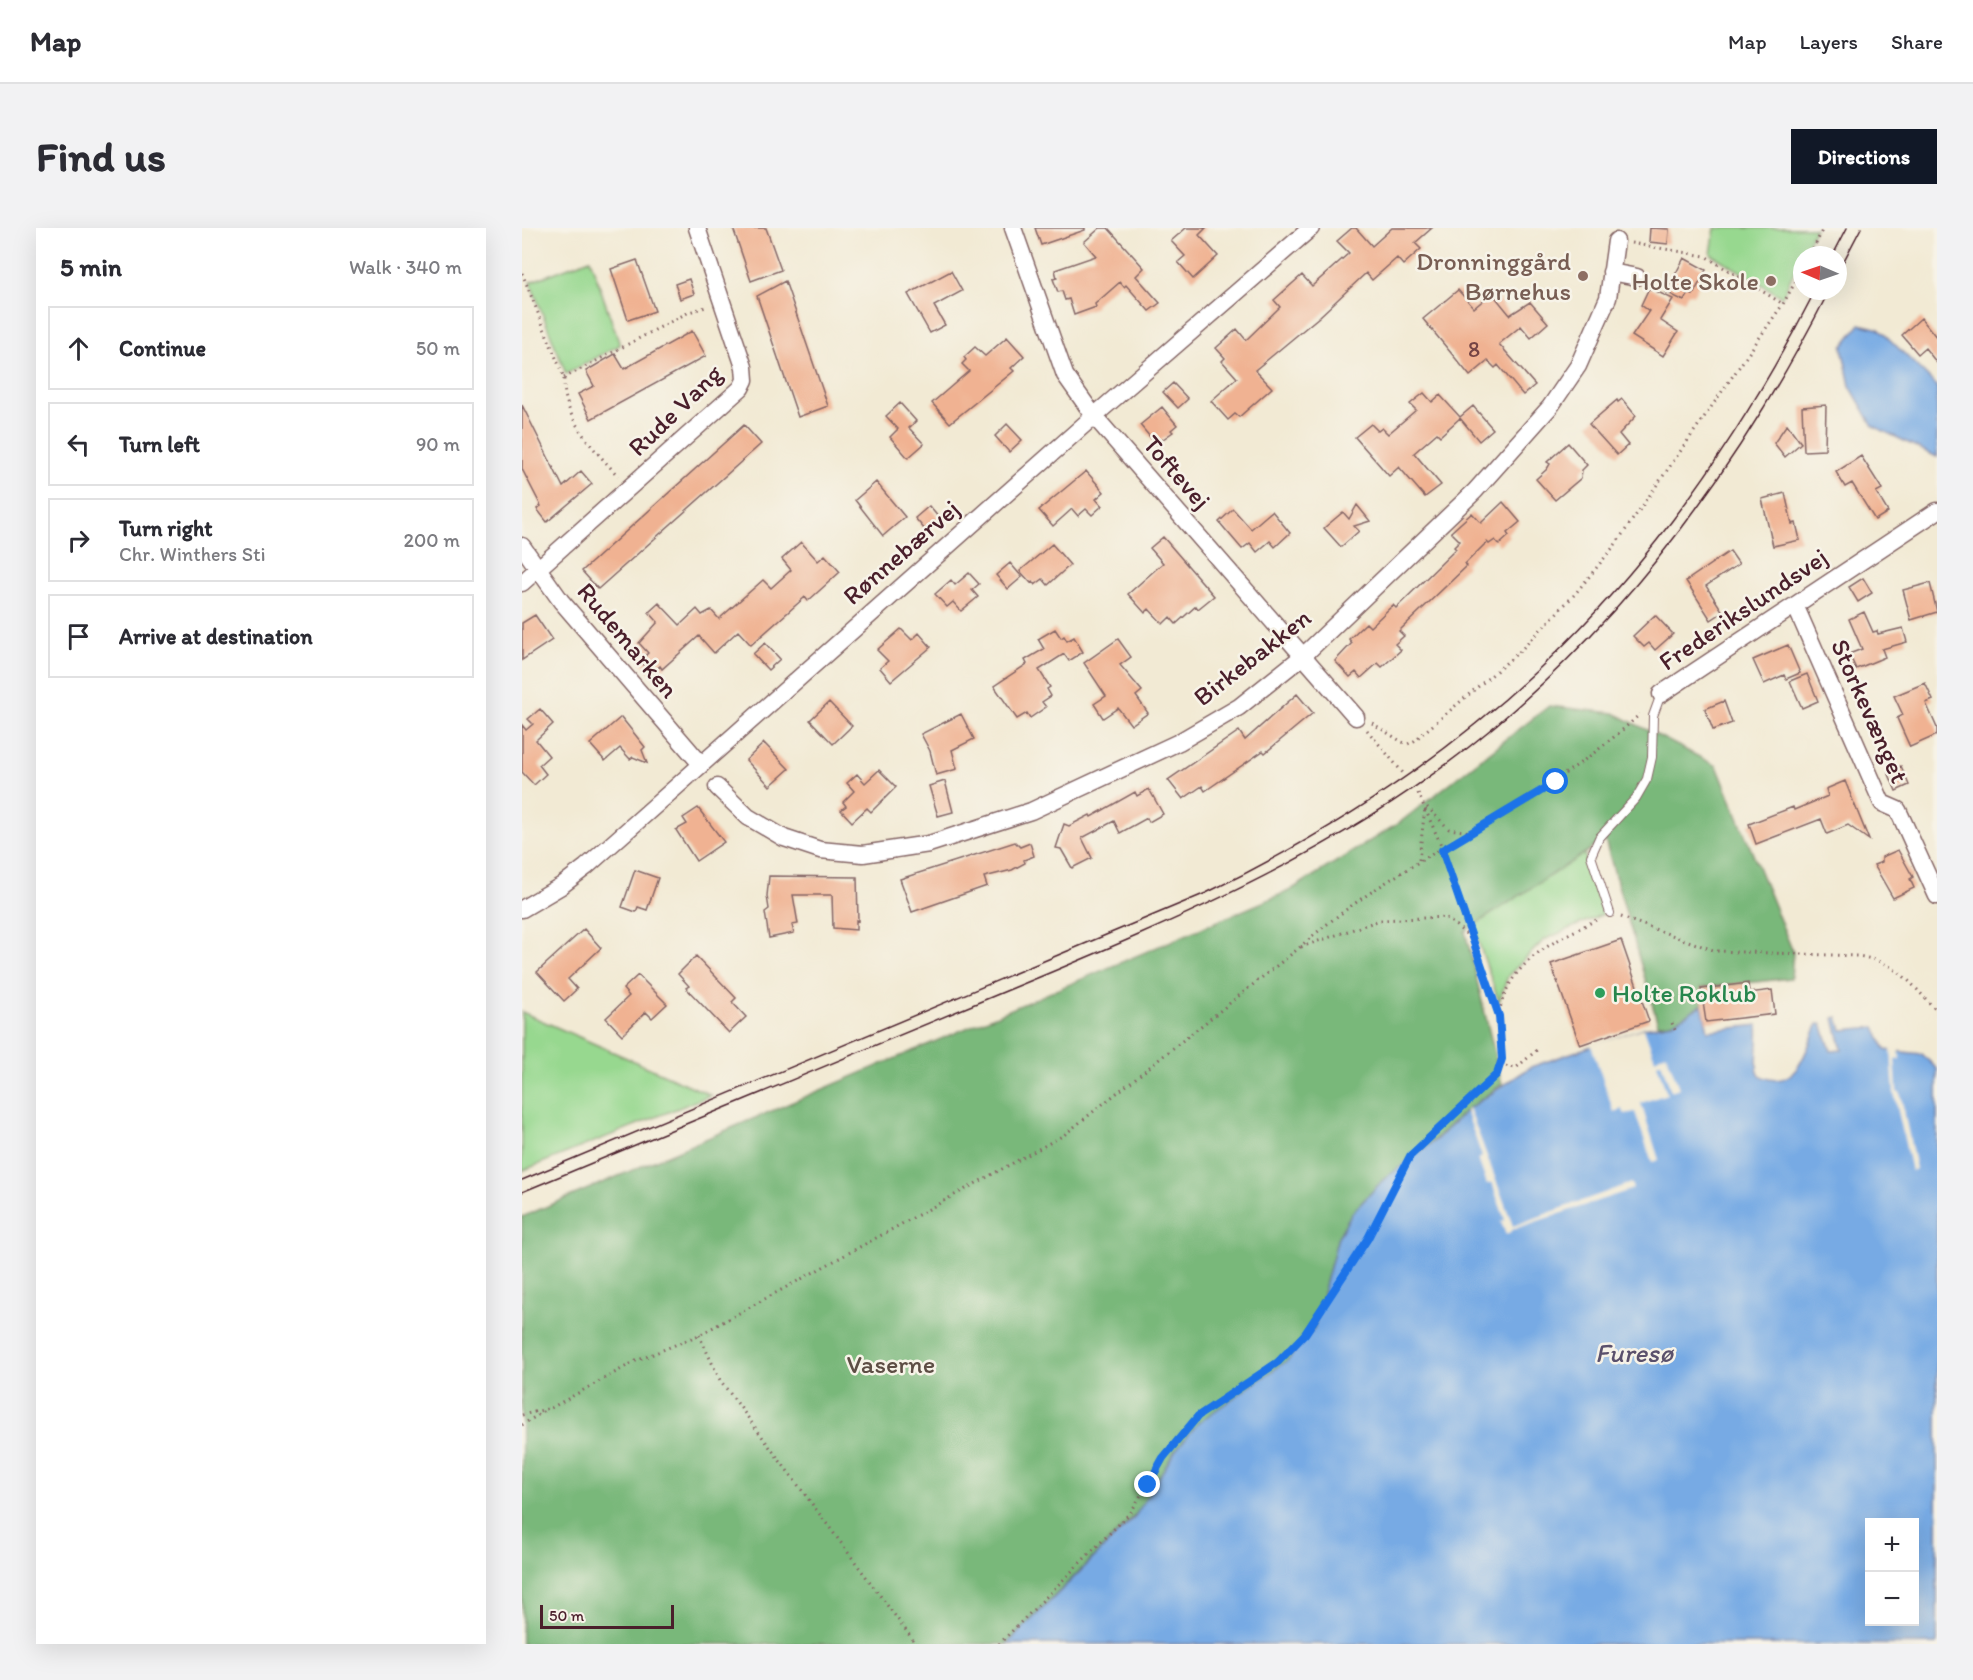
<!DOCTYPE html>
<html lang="en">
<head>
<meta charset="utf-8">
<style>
	:root { --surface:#fff; --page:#f2f2f3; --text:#2b2b33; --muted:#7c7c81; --line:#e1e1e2; --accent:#111827 }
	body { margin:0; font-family:Itim,sans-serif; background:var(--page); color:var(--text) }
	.controls { position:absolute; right:18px; bottom:18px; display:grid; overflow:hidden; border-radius:0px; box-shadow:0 6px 24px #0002 }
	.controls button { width:54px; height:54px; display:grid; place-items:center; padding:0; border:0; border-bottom:2px solid var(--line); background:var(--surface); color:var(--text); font:30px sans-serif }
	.compass { position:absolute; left:1271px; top:18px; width:54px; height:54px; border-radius:50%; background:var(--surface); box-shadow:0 6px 24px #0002; rotate:272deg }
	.scale { position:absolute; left:18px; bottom:15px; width:134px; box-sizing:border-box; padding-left:6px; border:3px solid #4a1f2b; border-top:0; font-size:16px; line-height:21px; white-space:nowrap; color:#4a1f2b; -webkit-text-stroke:4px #f7f3e8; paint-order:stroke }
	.stop { position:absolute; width:18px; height:18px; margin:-14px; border:4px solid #1a73e8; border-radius:50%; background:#fff }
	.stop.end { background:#1a73e8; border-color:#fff; box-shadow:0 2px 6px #0008 }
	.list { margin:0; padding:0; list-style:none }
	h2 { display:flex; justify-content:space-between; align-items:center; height:78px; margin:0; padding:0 24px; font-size:26px }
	h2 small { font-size:20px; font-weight:400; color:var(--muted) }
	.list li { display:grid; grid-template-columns:39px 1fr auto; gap:18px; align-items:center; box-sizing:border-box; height:84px; margin:0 12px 12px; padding:0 12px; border:2px solid var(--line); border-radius:0px }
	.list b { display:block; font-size:22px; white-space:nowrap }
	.list p { margin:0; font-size:20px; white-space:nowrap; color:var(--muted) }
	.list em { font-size:20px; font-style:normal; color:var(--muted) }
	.icon { flex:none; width:33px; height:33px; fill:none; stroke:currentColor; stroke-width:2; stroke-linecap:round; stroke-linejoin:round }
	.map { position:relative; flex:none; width:1415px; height:1416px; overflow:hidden; border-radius:0px }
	header { display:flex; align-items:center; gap:36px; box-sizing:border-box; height:84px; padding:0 30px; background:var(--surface); border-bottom:2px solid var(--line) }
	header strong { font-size:28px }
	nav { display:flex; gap:33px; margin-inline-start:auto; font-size:21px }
	.intro { display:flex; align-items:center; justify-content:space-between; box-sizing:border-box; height:144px; padding:0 36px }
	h1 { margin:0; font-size:42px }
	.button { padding:15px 27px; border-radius:0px; background:var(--accent); color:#fff; font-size:21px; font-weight:700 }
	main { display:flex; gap:36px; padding:0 36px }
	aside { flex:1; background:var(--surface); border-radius:0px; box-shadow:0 6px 24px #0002 }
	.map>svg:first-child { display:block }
</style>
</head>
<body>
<header>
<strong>Map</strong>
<nav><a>Map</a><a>Layers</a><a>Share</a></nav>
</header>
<div class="intro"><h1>Find us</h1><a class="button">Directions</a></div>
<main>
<aside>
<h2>5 min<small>Walk · 340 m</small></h2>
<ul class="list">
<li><svg class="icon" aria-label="ahead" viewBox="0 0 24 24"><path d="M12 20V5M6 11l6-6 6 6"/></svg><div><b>Continue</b></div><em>50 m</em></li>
<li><svg class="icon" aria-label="left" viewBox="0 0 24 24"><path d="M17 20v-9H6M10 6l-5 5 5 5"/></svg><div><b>Turn left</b></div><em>90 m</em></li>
<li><svg class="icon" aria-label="right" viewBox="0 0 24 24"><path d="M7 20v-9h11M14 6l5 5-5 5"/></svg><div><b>Turn right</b><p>Chr. Winthers Sti</p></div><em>200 m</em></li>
<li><svg class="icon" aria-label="arrive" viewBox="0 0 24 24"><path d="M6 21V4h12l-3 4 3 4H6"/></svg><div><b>Arrive at destination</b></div></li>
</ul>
</aside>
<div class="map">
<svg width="1415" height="1416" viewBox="0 0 1415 1416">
	<rect width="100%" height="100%" fill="#f7f3e8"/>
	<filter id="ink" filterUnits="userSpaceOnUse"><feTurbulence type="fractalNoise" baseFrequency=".0167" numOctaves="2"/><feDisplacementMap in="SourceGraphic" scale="12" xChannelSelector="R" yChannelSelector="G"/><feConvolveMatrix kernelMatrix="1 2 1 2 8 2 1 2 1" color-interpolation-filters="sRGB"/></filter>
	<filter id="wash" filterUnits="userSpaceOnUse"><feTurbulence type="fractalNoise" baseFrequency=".008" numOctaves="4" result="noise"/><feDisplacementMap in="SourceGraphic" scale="24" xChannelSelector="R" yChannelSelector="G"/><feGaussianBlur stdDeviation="1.35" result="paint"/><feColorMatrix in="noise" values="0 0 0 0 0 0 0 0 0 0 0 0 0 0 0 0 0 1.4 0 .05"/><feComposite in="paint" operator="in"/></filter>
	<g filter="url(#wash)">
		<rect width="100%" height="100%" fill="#f2ead4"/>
		<path fill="#97d88f" stroke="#707c5d" stroke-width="1.5" d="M1193,0H1293L1260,69L1189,26Z
			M68,31L98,117L44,146L8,54Z
			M1062,625L1081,686L1022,712L986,748L977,774L951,698Z
			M0,784L189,867L0,943Z"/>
		<path fill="#79b87a" stroke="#626c52" stroke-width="1.5" d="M1027,478L1092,485L1195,538L1271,724L1269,750L1179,760L1180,777L1150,795L1136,796L1083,612L943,703L980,856L943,883L895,928L862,951L830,985L816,1009L792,1100L766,1133L485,1416H0V989L767,663L877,595Z"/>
		<path fill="#77aae4" stroke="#606488" stroke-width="1.5" fill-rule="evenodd" d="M1338,96L1357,101L1415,158V229L1351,198L1328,158L1320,119Z
			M1180,777L1186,803L1236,797C1238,809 1233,839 1236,844C1238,848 1243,850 1247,851C1279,858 1285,816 1296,796H1300L1309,823L1320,822L1312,790L1316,789L1320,802L1353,799L1363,822L1400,826L1415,841V1416H485L612,1290L653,1223L677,1194L766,1132L792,1100L816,1009L830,985L862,951L915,911L947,880L1009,839L1122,800L1150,795ZM1348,1294H1392V1394H1348Z"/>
		<path fill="#f2ead4" d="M1122,800L1133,831L1144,825L1157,860L1149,863L1139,834L1135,836L1145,866L1119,875L1137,932L1130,934L1113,884L1103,886L1100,881L1092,884L1069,817Z
			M1369,822H1377L1378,831L1373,832L1375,864H1378L1394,941L1389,943L1372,864Z
			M947,880L991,998L1109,955L1111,961L992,1001L984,1007L979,994L983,992L970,955L965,956L956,931L960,929L944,882Z"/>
		<g id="blocks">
			<path fill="#f0b292" d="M211,0H244L259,42L229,53Z
				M513,0H563V2L519,17Z
				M578,0H586L622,40L614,48L638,75L627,83L604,57L602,59L598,54L573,76L574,79L552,87L547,71L543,72L540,63L536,64L531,51L535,50L533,42L574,28L562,14Z
				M664,0H684L677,7L696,28L671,51L656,34L663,28L649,13Z
				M830,0H834L850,18L870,0H910L893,15L899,21L881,37L875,30L850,52L844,45L797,89L733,142L750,160L717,189L713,186L706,192L689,173L715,150L700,133L703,130L694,120L715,101L724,112L758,79L752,72L780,47L790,58L827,25L815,13Z
				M1128,0L1147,1L1146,16L1127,14Z
				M1162,30L1184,42L1171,67L1166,65L1162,73L1144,64Z
				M115,32L133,83L106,92L89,41Z
				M429,43L440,63L412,78L423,97L408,105L386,66Z
				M167,51L172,66L158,71L153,56Z
				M263,53L306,178L276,189L235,68Z
				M1127,60L1151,71L1138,92L1156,104L1141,128L1110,108L1127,83L1119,77Z
				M936,62L952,80L970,65L988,87L1008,74L1026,95L1009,110L999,98L977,116L1013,157L1001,167L976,137L973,140L966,133L948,148L901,91Z
				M1399,90L1415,110V135L1403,120L1396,126L1380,107Z
				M170,103L184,128L69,191L56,166L72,158L64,143L93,126L102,141Z
				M485,109L502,128L489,140L492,143L428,195L410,175L447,143L440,136L444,132L442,129L453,119L463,128Z
				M651,155L666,171L656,180L641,164Z
				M902,165L910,174L918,167L938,189L951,178L971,201L957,213L938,190L918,208L915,205L892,225L919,257L903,269L877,239L867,248L833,209L849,196L856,203L860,200L866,206L894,182L888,176Z
				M1100,171L1114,188L1097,206L1106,217L1095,227L1067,196L1095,172L1096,174Z
				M378,175L394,193L387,200L402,216L386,230L368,209L376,201L364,188Z
				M0,177L41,259L59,243L70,256L25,294L15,281L19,278L0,241Z
				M1304,177L1303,222L1282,223L1280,179Z
				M640,179L655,197L649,202L651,204L634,216L618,197Z
				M485,196L500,212L487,224L473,208Z
				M1265,196L1279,215L1263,229L1252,215Z
				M222,197L239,216L76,361L60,343Z
				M1046,215L1065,237L1060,242L1059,250L1033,272L1014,251L1025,241L1028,236L1025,234Z
				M1339,228L1360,261L1354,264L1366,284L1353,292L1330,255L1323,259L1314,244Z
				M564,243L582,264L574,271L580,278L570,287L564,281L556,288L550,281L531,298L517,282Z
				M354,254L383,289L361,308L333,272Z
				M1263,265L1270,296L1274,295L1278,312L1251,318L1240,271Z
				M981,274L998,294L985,305L987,308L977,317L973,312L967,316L965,314L943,336L945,338L877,403L882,408L873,416L879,422L860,439L856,435L839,450L834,444L828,449L813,433L830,415L827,411L844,395L848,399L871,377L874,380L934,321L932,319L938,313L929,304L950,285L959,295Z
				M835,277L848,293L832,298L837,303L819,319L802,300L821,284L827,291Z
				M407,278L418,291L404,303L393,290Z
				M711,281L729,301L750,283L768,305L753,319L748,313L735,324L728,315L720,321L697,294Z
				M641,309L692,368L676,381L674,378L654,396L648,389L641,396L627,381L623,385L606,366L641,335L628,320Z
				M279,314L296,333L303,327L318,344L286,373L283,369L229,417L216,403L192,425L177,408L140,441L138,438L129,446L118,433L126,425L117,415L136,394L127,384L137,375L158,397L175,381L180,387L189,382L197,391L241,352L249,360L269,342L260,331Z
				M530,316L548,337L526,357L521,351L513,357L511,354L509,355L498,343Z
				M1208,323L1217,336L1184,358L1201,384L1189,392L1164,353Z
				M488,335L500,349L486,361L474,347Z
				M447,345L457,356L450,362L456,369L439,383L431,374L425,379L413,366L429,352L433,357Z
				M1341,350L1350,365L1336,374L1327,359Z
				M1408,355L1415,384L1389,392L1381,362Z
				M1342,384L1351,404L1355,403L1356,406L1381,400L1385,414L1360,421L1363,429L1334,441L1327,426L1340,421L1327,391Z
				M13,387L30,412L0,432V395Z
				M1133,387L1151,406L1133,422L1127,415L1122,419L1111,408Z
				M379,401L390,412L397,405L409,419L369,453L358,440L366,433L355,422Z
				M533,401L539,410L542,408L545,413L552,409L561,424L547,433L542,426L517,442L528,459L525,461L529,468L520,474L524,479L508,490L505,485L495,491L472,458L505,436L503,432L522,421L516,411Z
				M596,411L609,429L598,437L620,463L614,468L626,485L609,497L596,480L581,490L572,476L584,468L562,435Z
				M243,415L258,431L246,442L231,426Z
				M1266,417L1278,445L1264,451L1262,447L1242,456L1231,432Z
				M1285,446L1296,473L1280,480L1268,453Z
				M1403,455L1411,472L1404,475L1415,500V507L1388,519L1375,490L1381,487L1372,468Z
				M775,466L791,485L743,525L741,523L683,563L680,558L661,571L646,552L717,503L723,512Z
				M1202,473L1210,495L1191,502L1183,481Z
				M307,474L330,498L311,516L288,492Z
				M18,481L31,496L14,512L27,528L17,537L24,546L12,557L0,544V497L4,502L11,496L6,491Z
				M439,486L452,511L430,522L435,541L414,547L408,523L399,506Z
				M99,489L123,519L120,522L125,535L111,529L108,531L98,520L83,533L68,516Z
				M242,515L267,541L248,558L224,532Z
				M1379,538L1387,557L1374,563L1366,544Z
				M357,542L374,559L349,584L345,580L330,594L319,582L324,578L321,574L332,563L325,555L335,546L343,555Z
				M423,553L431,584L416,588L407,558Z
				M1323,553L1347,612L1326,597L1305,606L1299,591L1234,616L1227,596L1271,579L1272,582L1306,568L1304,561Z
				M627,561L641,586L627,594L625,590L598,605L592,593L560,610L570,630L550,640L539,621L534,620L542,596L547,598L568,587L569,589L613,564L615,568Z
				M176,580L202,614L174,633L154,602L165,596L161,590Z
				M493,614L498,619L508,615L512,628L502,632L503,635L490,642L462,649L465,658L390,684L378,651Z
				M1376,622L1391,649L1388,651L1392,660L1371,670L1352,637L1360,634V629Z
				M113,642L136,650L125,682L116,679L114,684L100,679Z
				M247,648L335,649L336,693L334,692V702L311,700L310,667H271L276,696L270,697L272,705L247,710L243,684L247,681L245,668Z
				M62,701L79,720L46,751L55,761L42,773L15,744Z
				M1099,712L1127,793L1058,817L1029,736Z
				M174,728L214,770L210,774L224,789L207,805L164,760L167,758L156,746Z
				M116,747L145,776L130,790L124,784L100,807L84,790L107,768L101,761Z
				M1226,755L1227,765L1250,762L1253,786L1184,794L1179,761Z"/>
		</g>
	</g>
	<g filter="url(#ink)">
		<use href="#blocks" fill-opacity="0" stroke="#856666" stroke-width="1.5"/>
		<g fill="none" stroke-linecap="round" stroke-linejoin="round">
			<defs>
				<path id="service" d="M1088,685L1069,628L1077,610L1114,570L1125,551L1130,529L1131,488L1139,466"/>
				<path id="minor" d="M491,0L543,147L572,188L834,489
					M1089,44L1115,49
					M0,318L39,373L178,535
					M0,355L219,160L223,152L222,139L175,0
					M1273,377L1360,575L1376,582L1415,668
					M1139,466L1415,283
					M195,559L226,589L262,610L298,622L341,626L407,616L509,583L657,514L717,479L781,428L953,263L1028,179L1056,138L1086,70L1094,13
					M0,681L39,658L64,639L572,188L789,0"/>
			</defs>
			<use href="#service" stroke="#856666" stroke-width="10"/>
			<use href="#minor" stroke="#856666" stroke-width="19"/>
			<path stroke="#856666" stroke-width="3" stroke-dasharray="1.5 4.5" stroke-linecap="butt" d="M1109,15L1183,28L1261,76
				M1289,27L1301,0
				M0,45L42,150C40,190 71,220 96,248
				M42,150L167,84L184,79
				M850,495L880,514L886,516L892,513L998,423L1053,366L1093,317L1261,76L1280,42
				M845,502L881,545
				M896,565L923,626L937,676L976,786
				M905,579L927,601L949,604
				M897,632L903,579
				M1099,689L1194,723L1336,728C1377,735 1388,755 1415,783
				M779,719L858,692L923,689L949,710
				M1150,795L1154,804
				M978,837L994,840L1016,821
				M177,1107L198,1152L394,1416
				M0,1187L29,1180L114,1133L177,1107L542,907L777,720C880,626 1017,582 1118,486
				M0,1197L24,1182
				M477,1416L609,1284L641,1230L676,1188L756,1134L783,1105L847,1010L888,928L975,846C982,825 974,807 977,786C986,733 1033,713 1076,691"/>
			<use href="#service" stroke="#fff" stroke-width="8"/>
			<use href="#minor" stroke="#fff" stroke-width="16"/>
			<path stroke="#4a1f2b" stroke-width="1.5" d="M1311,27L1325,0
				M1316,44L1339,0
				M0,952L684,665C967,528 1151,342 1293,63
				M0,964C152,901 303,838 455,775C640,698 819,628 974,497C1116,377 1223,228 1307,63"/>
		</g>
	</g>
	<g fill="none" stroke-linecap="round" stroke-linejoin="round" filter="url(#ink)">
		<path stroke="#1a73e8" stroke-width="8" d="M626,1257L641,1230L676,1188L756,1134L783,1106L846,1010L888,928L975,846L980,831L977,788L920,622L1034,554"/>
	</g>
	<g fill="#8d6e63" stroke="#f7f3e8" stroke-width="2">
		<circle cx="1061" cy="48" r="6"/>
		<circle cx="1249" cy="53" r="6"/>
	</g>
	<circle fill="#2e9e5b" stroke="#f7f3e8" stroke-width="2" cx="1078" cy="765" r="6"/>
	<g text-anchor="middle" stroke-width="5" stroke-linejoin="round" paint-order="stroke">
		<g font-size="22" fill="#744445">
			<text x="952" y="129">8</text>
		</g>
		<g font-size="26" fill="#785e54" stroke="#f7f3e8" text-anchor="end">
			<text x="1049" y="42">Dronninggård<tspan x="1049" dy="30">Børnehus</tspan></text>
			<text x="1237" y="62">Holte Skole</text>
		</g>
		<g font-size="26" fill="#4a1f2b" stroke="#f7f3e8">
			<text transform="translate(153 182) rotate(-44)" y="9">Rude Vang</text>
			<text transform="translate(655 244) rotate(49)" y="9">Toftevej</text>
			<text transform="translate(379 324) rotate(-41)" y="9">Rønnebærvej</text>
			<text transform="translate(1221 381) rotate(-34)" y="9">Frederikslundsvej</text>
			<text transform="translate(106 412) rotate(50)" y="9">Rudemarken</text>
			<text transform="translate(730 429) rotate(-38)" y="9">Birkebakken</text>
			<text transform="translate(1348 483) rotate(66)" y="9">Storkevænget</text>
		</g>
		<g font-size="26" fill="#27864d" stroke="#f7f3e8" text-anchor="start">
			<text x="1090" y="774">Holte Roklub</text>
		</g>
		<g font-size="26" fill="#5d4d44" stroke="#f7f3e8">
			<text x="369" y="1145">Vaserne</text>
		</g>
		<g font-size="27" font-style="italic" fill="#5a506c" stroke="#f7f3e8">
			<text x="1112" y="1134">Furesø</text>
		</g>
	</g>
</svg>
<div class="controls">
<button>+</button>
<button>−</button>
</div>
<svg class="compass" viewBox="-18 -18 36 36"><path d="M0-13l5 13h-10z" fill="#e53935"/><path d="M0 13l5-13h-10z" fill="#7c7c81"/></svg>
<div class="scale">50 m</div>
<div class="stop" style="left:1034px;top:554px"></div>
<div class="stop end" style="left:626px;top:1257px"></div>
</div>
</main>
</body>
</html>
